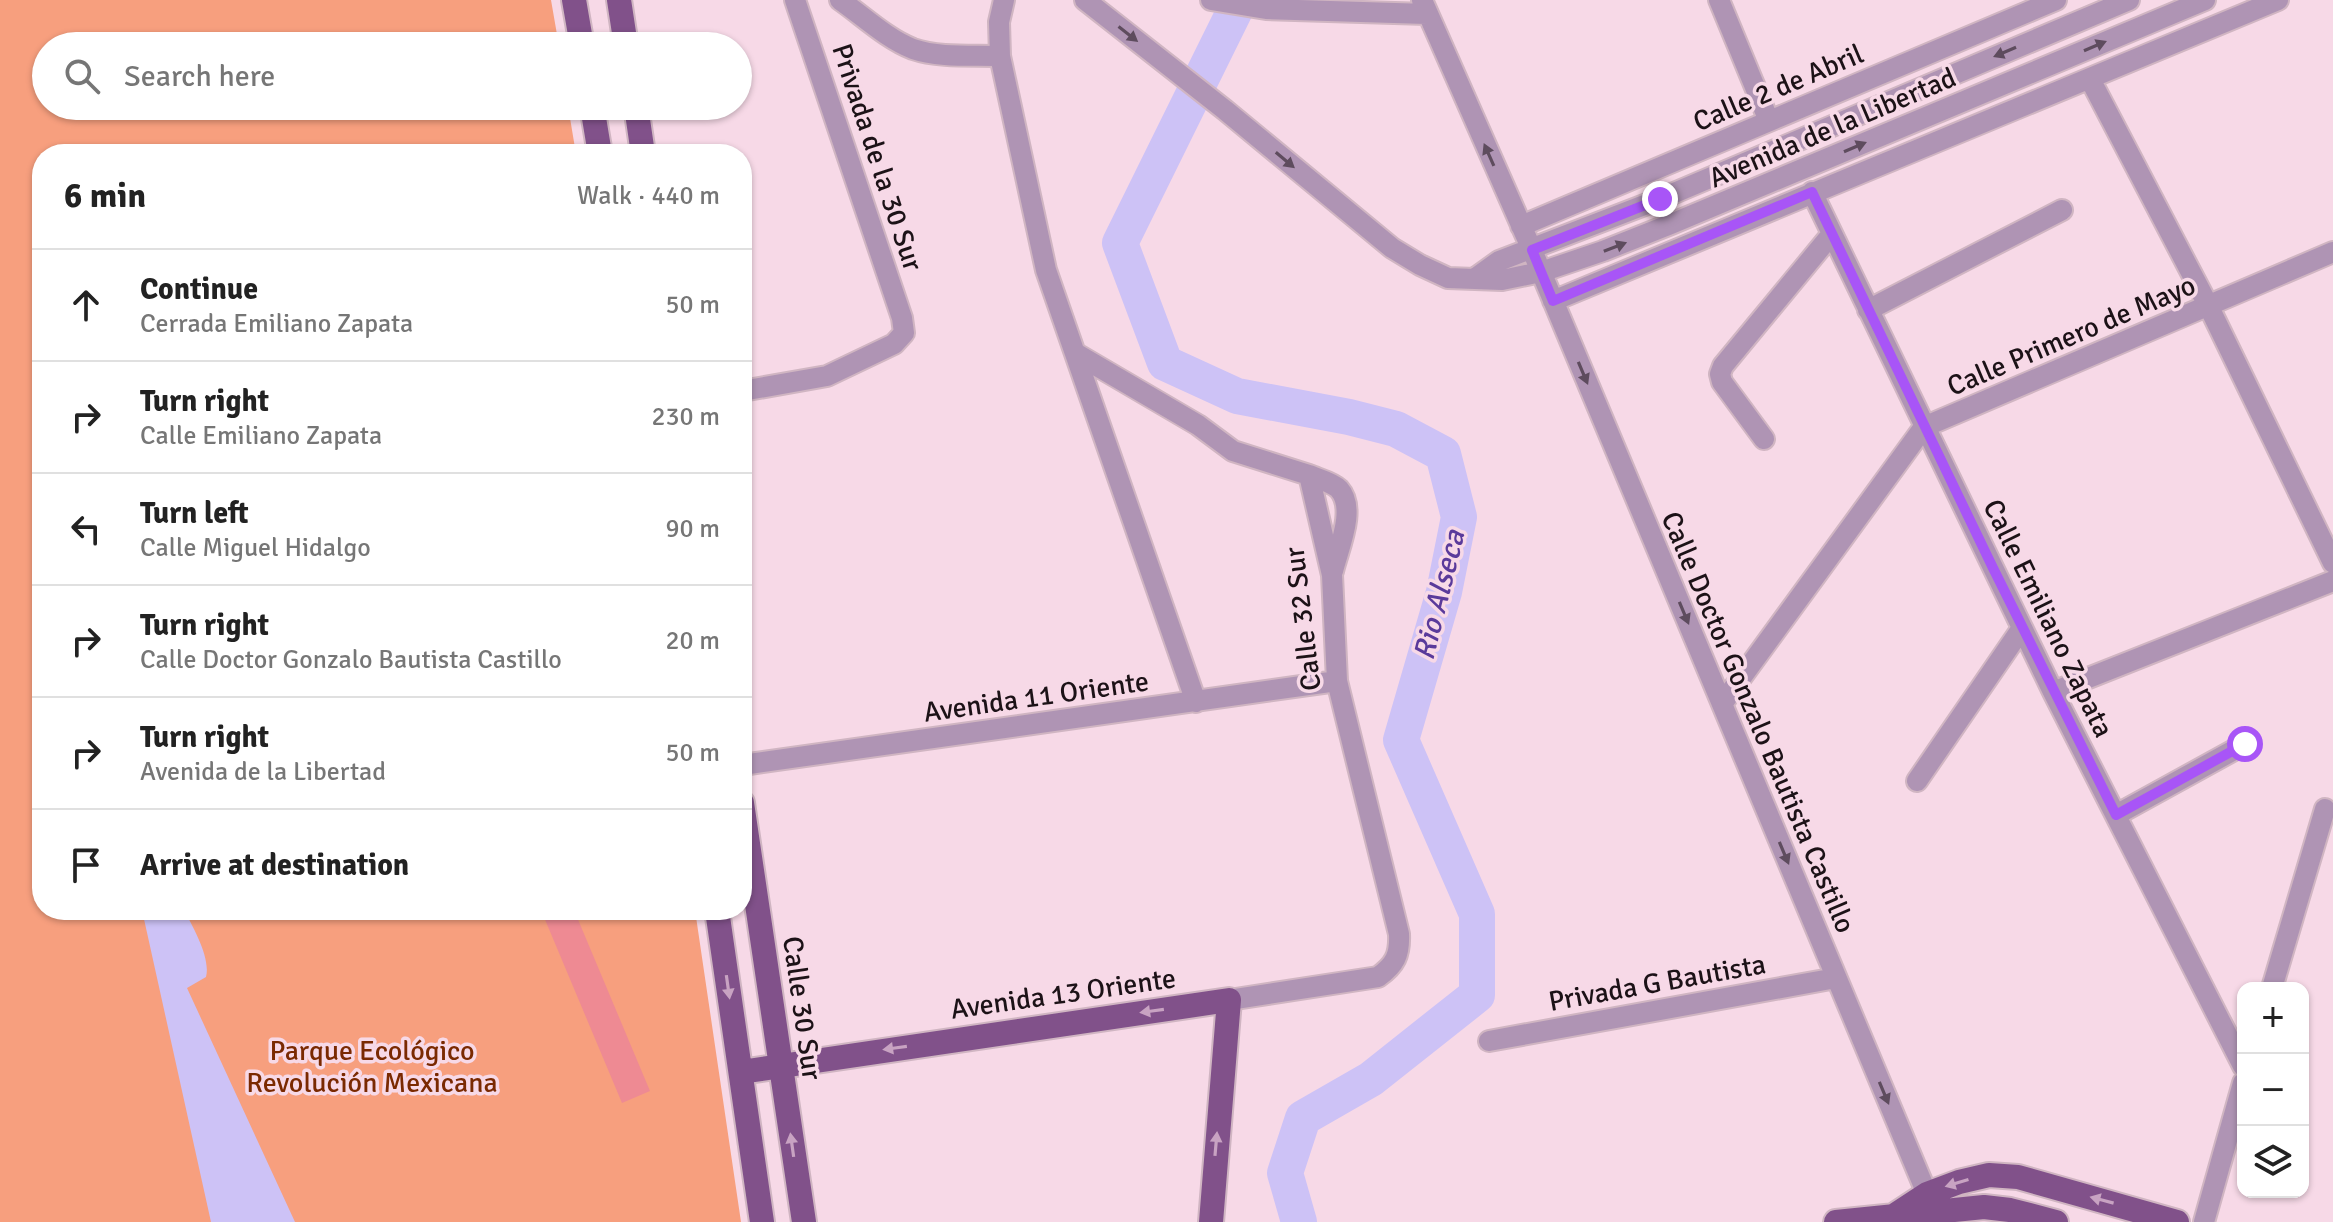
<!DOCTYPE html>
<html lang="en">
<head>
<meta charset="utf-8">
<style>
	:root { --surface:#fff; --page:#f6f6f6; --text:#222; --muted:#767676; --line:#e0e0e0 }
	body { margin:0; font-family:Signika,sans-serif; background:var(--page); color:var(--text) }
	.controls { position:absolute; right:24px; bottom:24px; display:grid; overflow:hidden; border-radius:16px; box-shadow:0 2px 6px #0004 }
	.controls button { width:72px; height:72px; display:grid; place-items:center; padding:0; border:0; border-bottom:2px solid var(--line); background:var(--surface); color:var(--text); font:40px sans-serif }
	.stop { position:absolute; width:24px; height:24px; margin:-18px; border:6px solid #a855f7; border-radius:50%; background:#fff }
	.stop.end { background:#a855f7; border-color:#fff; box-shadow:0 2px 8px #0008 }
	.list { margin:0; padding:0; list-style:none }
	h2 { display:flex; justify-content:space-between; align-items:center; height:104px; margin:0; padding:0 32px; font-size:34px }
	h2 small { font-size:26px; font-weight:400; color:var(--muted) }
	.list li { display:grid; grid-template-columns:52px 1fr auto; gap:24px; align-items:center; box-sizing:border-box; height:112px; padding:0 32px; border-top:2px solid var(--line) }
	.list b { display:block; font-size:30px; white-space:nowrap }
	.list p { margin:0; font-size:26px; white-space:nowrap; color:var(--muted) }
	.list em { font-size:26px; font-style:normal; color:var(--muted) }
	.icon { flex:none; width:44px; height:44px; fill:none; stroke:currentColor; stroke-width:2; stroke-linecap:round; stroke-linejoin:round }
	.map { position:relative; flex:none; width:2333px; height:1222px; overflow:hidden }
	.search { position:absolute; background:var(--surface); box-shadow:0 2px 6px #0004; left:32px; top:32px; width:720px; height:88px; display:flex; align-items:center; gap:20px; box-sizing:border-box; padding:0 28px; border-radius:44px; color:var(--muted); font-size:30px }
	.panel { position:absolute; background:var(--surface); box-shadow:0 2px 6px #0004; left:32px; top:144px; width:720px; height:776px; border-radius:32px }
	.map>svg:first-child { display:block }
</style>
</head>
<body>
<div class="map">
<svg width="2333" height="1222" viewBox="0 0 2333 1222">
	<rect width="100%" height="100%" fill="#f7d9e7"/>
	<path fill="#f79f7e" d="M0,0H551L559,46H46V106H568L576,154H42V910H695L741,1222H0Z"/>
	<path fill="#cdc2f6" d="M142,910H184C193,927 211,958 206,977L187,988L295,1222H211Z"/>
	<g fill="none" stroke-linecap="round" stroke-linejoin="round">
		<path stroke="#cdc2f6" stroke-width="36" d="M1240,0L1120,243L1165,363L1237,396L1349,417L1396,429L1443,454L1459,517L1444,592L1401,740L1477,914V995L1371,1079L1303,1118L1285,1173L1299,1222"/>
	</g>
	<path fill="#ee8a93" d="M541,910H574L650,1091L622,1103Z"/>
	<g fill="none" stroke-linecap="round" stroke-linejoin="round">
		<defs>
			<path id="minor" d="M840,0C863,16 887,39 913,49C939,58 973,55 1000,56
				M1004,0L999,22L1000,56L1046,270L1196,702
				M1085,0L1225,110L1392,248L1420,265L1448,278L1502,280L1541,272L1603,251L1671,224L2205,0
				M1211,0L1266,9L1427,14
				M1422,0L1532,250L1927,1194L1930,1206
				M1719,0L1769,121
				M2090,79L2209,307L2333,563
				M1812,192L2053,692L2243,1066
				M1521,226L2056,0
				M1474,279L1499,261L1660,199L2129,0
				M1553,301L2278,0
				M1868,310L2062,210
				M1075,353L1198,425L1233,451L1309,475L1332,575L1337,681L1399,934C1400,955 1395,965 1378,977L1229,1000
				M742,391L827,376L894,344L904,333L902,318L795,0
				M1764,439L1722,382L1720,374L1723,366L1831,235
				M1309,475C1318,479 1332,482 1339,489C1357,509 1338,549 1333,571
				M2053,692L2333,581
				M1722,704L1924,427L2333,252
				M742,765L1337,681
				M1917,781L2022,628
				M2116,815L2245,744
				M2272,988L2325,809
				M1489,1041L1836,978
				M2204,1222L2243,1083"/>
			<path id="major" d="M574,0L582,46
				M619,0L626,46
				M592,106L600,154
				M636,106L643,154
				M742,803L804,1222
				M717,910L762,1222
				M741,1072L1229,1000L1211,1222
				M1895,1215L1927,1194L1959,1182L1989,1175L2018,1177L2177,1222
				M1836,1222L1984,1207L2010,1210L2056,1222"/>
		</defs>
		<use href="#minor" stroke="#d0b5c2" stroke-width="24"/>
		<use href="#major" stroke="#d0b5c2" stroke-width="28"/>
		<use href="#minor" stroke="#af94b4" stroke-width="20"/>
		<use href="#major" stroke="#81518a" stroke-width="24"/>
	</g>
	<defs><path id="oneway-solid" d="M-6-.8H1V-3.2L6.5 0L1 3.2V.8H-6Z" transform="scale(2)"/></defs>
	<g fill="#5e4c5e">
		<use href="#oneway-solid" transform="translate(1128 34) rotate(38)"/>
		<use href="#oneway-solid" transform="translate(2095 46) rotate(-23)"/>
		<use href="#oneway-solid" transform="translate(2005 52) rotate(157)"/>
		<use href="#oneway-solid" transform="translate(1855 147) rotate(-23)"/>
		<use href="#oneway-solid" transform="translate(1489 155) rotate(-114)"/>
		<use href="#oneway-solid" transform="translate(1285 160) rotate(40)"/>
		<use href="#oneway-solid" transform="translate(1615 247) rotate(-21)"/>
		<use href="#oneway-solid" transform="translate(1583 373) rotate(67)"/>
		<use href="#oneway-solid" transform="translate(1684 613) rotate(67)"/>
		<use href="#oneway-solid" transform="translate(1784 853) rotate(67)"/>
		<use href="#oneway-solid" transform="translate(1884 1093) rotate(67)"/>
	</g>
	<g fill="#c8a3c2">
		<use href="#oneway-solid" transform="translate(728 987) rotate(82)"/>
		<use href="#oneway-solid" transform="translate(1152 1011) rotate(172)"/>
		<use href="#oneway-solid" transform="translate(895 1048) rotate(172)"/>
		<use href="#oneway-solid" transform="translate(1216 1144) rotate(-85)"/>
		<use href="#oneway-solid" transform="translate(792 1145) rotate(-98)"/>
		<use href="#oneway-solid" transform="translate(1957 1183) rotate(163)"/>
		<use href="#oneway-solid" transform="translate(2102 1200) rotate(-165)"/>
	</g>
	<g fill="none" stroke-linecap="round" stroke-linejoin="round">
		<path stroke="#a855f7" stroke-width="10" d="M1660,199L1532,250L1553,301L1812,192L1993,568L2116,815L2245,744"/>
	</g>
	<g text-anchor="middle" stroke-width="7" stroke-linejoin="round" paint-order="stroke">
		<g font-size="28" fill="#1c1217" stroke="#f7d9e7">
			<text transform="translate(1778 87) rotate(-23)" y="10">Calle 2 de Abril</text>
			<text transform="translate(1832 127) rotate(-23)" y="10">Avenida de la Libertad</text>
			<text transform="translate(878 157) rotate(72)" y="10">Privada de la 30 Sur</text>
			<text transform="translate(2071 335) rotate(-23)" y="10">Calle Primero de Mayo</text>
			<text transform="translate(2049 618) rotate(64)" y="10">Calle Emiliano Zapata</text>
			<text transform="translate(1302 619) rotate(-97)" y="10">Calle 32 Sur</text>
			<text transform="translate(1036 696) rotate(-8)" y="10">Avenida 11 Oriente</text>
			<text transform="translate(1759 722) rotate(67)" y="10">Calle Doctor Gonzalo Bautista Castillo</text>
			<text transform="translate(1657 982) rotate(-10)" y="10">Privada G Bautista</text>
			<text transform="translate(1063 993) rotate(-8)" y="10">Avenida 13 Oriente</text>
			<text transform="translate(803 1008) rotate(82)" y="10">Calle 30 Sur</text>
		</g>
		<g font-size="28" fill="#7a2901" stroke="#f7d9e7">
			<text x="372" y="1060">Parque Ecológico<tspan x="372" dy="32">Revolución Mexicana</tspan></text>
		</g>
		<g font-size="30" font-style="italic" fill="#5a3a9b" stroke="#f7d9e7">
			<text transform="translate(1439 595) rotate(-76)" y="10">Rio Alseca</text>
		</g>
	</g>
</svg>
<div class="controls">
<button>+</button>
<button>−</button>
<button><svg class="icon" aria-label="layers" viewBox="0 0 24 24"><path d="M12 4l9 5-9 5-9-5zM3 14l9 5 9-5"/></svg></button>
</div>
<div class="stop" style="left:2245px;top:744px"></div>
<div class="stop end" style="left:1660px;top:199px"></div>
<div class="search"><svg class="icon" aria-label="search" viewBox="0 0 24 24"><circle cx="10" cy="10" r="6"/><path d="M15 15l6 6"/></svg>Search here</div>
<section class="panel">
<h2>6 min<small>Walk · 440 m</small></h2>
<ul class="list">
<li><svg class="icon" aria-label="ahead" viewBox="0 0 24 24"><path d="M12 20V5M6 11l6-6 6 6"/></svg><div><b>Continue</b><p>Cerrada Emiliano Zapata</p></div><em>50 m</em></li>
<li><svg class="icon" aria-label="right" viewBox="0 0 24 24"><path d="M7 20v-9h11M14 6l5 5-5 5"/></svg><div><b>Turn right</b><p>Calle Emiliano Zapata</p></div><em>230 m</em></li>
<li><svg class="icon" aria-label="left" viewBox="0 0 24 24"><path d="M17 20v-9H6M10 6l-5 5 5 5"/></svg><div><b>Turn left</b><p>Calle Miguel Hidalgo</p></div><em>90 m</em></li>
<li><svg class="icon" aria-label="right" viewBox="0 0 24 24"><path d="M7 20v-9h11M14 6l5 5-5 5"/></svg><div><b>Turn right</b><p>Calle Doctor Gonzalo Bautista Castillo</p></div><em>20 m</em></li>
<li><svg class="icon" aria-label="right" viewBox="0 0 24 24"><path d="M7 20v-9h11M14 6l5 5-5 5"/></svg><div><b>Turn right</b><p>Avenida de la Libertad</p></div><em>50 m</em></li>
<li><svg class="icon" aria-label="arrive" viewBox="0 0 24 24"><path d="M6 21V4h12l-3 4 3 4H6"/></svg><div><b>Arrive at destination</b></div></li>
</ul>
</section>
</div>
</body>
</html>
